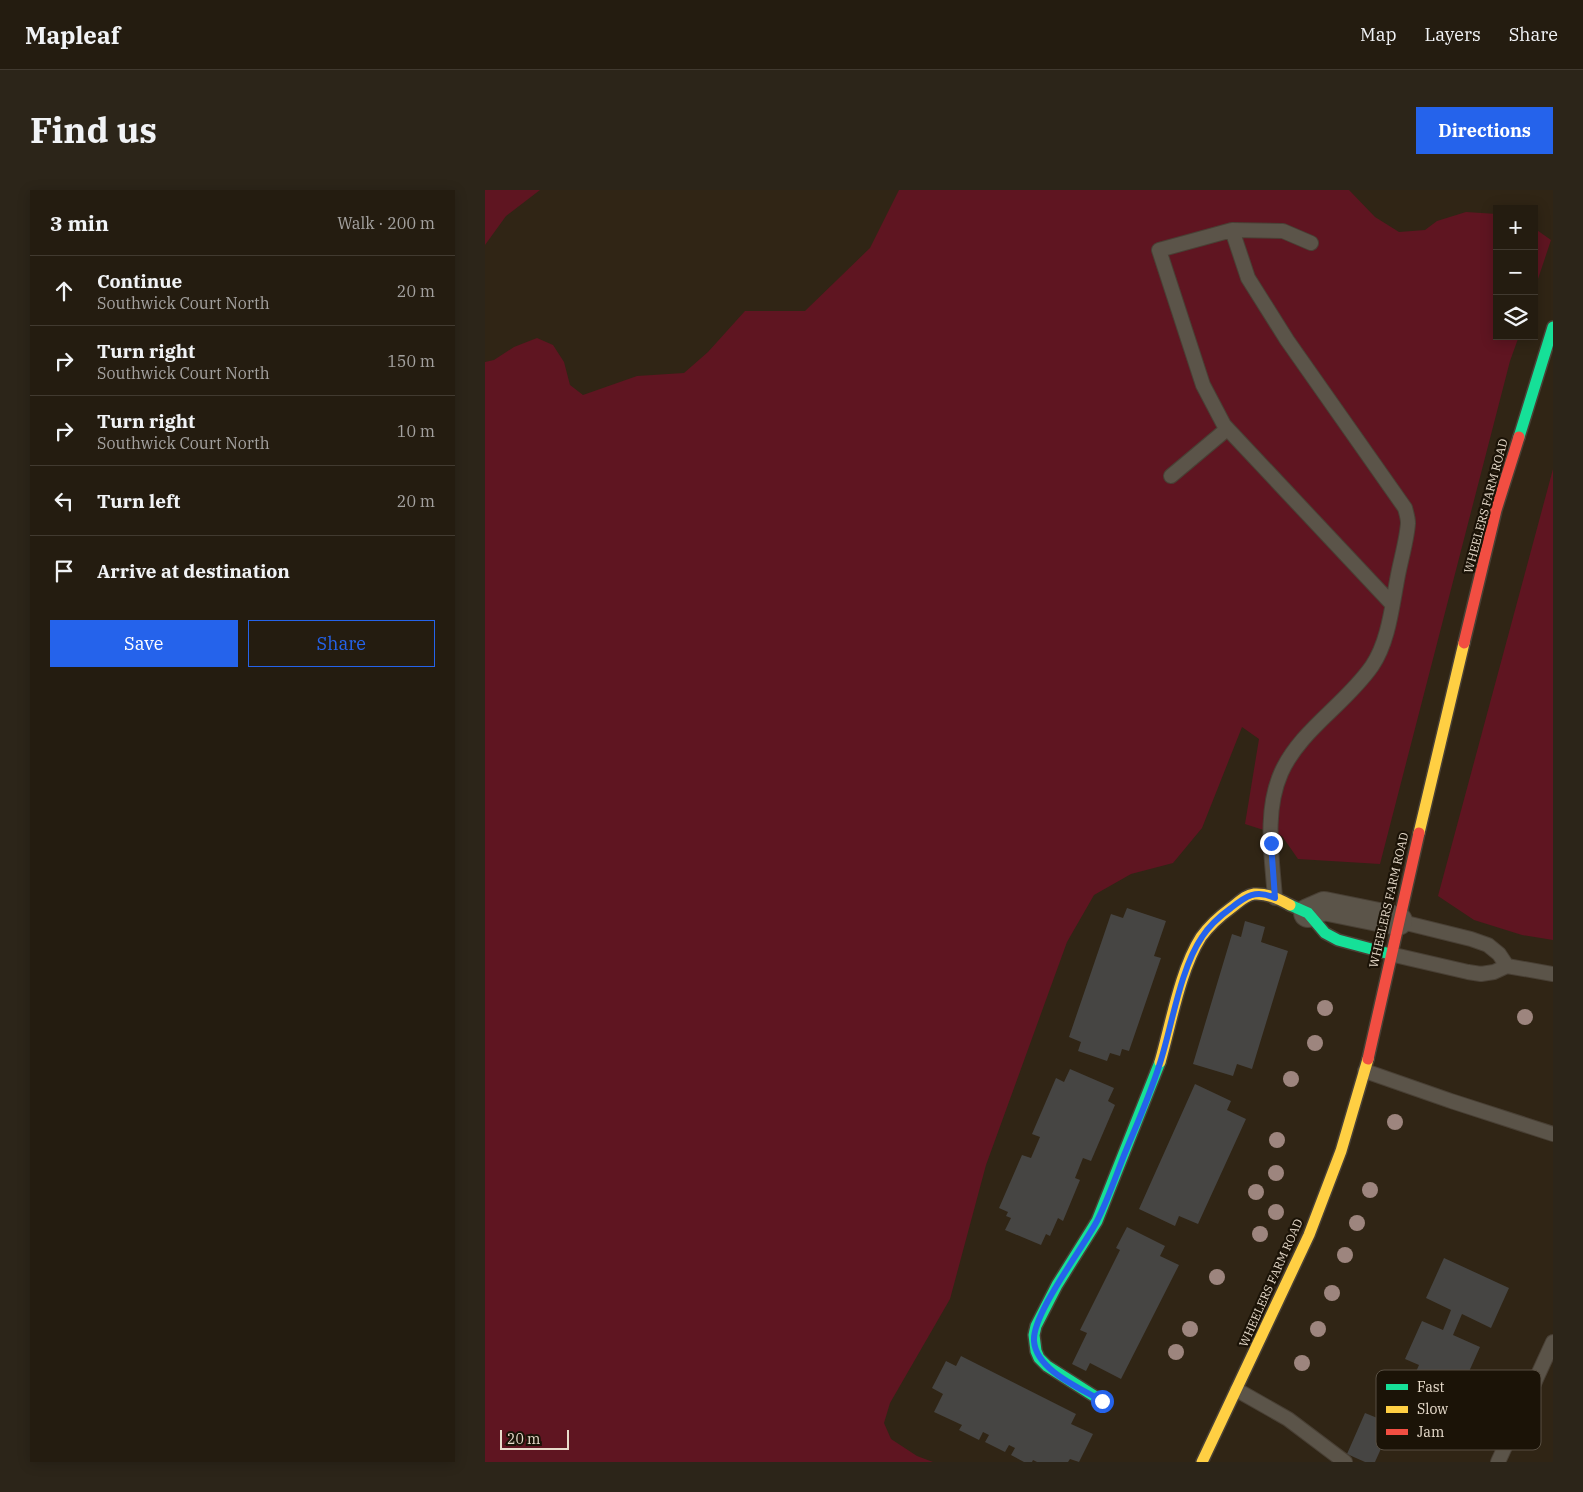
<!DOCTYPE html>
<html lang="en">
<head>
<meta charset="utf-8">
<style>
	:root { --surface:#241c10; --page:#2c2519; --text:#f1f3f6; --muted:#a3a19f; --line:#413a30; --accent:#2563eb }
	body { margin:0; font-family:"IBM Plex Serif",serif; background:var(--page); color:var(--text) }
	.controls { position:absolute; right:15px; top:15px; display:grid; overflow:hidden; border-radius:0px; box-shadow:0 2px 12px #0003 }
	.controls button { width:45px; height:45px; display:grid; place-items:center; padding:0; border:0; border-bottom:1px solid var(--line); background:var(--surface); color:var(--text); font:25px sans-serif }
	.scale { position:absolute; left:15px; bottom:12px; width:69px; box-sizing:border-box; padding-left:5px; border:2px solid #e8dccc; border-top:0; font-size:14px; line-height:18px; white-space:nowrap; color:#e8dccc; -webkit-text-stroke:4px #1b1307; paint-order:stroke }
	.stop { position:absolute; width:15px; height:15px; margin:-11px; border:4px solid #2563eb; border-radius:50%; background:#fff }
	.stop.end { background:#2563eb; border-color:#fff; box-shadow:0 1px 5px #0008 }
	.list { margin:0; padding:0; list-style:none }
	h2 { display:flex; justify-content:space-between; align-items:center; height:65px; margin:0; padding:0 20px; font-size:21px }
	h2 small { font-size:16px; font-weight:400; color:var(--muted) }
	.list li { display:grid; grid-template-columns:32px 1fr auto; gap:15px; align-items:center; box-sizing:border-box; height:70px; padding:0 20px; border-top:1px solid var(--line) }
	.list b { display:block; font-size:19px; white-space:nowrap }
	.list p { margin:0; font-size:16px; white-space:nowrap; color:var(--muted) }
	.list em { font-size:16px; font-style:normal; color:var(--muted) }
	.actions { display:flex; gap:10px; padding:15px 20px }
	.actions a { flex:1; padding:11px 0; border:1px solid var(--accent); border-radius:0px; text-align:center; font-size:18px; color:var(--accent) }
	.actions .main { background:var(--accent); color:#fff }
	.icon { flex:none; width:28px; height:28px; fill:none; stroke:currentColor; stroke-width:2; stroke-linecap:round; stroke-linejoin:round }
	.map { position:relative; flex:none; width:1068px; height:1272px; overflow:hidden; border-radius:0px }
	header { display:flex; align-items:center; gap:30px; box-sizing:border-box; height:70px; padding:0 25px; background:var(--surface); border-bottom:1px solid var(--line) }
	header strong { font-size:24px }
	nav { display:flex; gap:28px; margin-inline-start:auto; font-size:18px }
	.intro { display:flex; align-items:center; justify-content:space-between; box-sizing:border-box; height:120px; padding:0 30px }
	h1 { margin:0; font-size:35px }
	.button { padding:12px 22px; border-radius:0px; background:var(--accent); color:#fff; font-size:18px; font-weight:700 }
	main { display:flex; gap:30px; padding:0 30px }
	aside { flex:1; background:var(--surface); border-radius:0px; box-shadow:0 2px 12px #0003 }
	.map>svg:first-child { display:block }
</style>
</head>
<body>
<header>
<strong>Mapleaf</strong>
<nav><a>Map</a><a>Layers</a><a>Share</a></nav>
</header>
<div class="intro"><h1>Find us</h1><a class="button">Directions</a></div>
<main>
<aside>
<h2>3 min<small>Walk · 200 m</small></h2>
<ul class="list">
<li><svg class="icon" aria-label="ahead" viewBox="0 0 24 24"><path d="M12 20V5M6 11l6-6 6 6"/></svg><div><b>Continue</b><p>Southwick Court North</p></div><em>20 m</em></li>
<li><svg class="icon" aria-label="right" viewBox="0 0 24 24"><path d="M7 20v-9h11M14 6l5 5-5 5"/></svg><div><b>Turn right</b><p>Southwick Court North</p></div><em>150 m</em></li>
<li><svg class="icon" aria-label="right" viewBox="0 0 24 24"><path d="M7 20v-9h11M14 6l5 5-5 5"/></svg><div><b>Turn right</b><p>Southwick Court North</p></div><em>10 m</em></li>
<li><svg class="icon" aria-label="left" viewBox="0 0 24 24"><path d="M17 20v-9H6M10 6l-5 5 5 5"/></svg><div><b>Turn left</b></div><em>20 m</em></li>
<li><svg class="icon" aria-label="arrive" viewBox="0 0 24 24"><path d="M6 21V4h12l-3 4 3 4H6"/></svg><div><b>Arrive at destination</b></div></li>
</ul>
<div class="actions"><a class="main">Save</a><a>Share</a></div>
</aside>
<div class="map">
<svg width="1068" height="1272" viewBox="0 0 1068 1272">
	<rect width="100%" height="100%" fill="#302515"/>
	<path fill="#5f1521" d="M0,0H55L21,26L0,55Z
		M414,0H864L890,27L914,42L940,40L952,31L981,22L1012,24V146H1034L1025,171L895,674L813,669L797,646L760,634L774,549L757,537L717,638L688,673L646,684L609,705L582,752L501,975L465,1109L405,1213L399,1233L406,1249L432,1266L448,1272H0V172L9,170L29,157L52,148L68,155L79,172L85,195L98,205L152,186L199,183L223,162L260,121H320L385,58Z
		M1049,38L1066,50L1049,101Z
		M1068,279V750L1037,745L989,730L953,706Z"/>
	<path fill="#464543" d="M642,718L681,731L669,766L676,768L644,861L637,859L635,866L625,863L622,871L593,861L596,852L584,847L626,724L638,728Z
		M760,731L780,737L776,752L803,761L767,879L752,874L748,886L708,874L747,744L756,747Z
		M585,879L629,898L623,911L630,915L606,971L598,968L590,988L595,990L578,1031L573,1028L565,1046L561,1044L556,1055L520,1040L526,1028L521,1026L523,1022L514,1018L537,965L546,968L555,947L547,944L571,888L579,892Z
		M710,894L746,911L742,920L761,929L713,1034L694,1026L690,1036L654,1019Z
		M642,1037L680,1056L675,1066L694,1075L636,1189L605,1173L601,1181L587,1174L602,1143L595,1140L635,1060L631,1058Z
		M959,1068L1024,1098L1006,1138L977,1124L968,1145L995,1157L978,1195L952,1183L943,1204L981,1222L965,1256L909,1231L934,1175L920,1169L937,1131L958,1140L966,1120L941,1108Z
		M476,1166L591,1224L586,1234L608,1244L594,1272L585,1269L583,1272H552L548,1270L547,1272H539L526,1265L530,1258L524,1255L520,1262L500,1252L504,1245L498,1242L494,1250L474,1240L477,1235L449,1222L458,1204L447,1198L461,1171L471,1176Z
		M880,1223L907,1234L890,1272H880L862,1264Z"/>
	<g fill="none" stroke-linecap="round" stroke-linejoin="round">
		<defs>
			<path id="lane" d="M747,40L798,41L826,53
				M686,286L742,239
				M790,708C787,667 779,622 796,583C815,540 860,515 887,476C904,451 907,415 913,385C916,369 922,349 923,333C923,328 921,322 920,318L802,150L763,88L747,40L674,60L718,195L739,235L907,414
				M913,731L986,749L1003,755L1014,764L1022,776
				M905,764L983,782L996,784L1009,782L1022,776L1068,784
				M880,881L966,911L1068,944
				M752,1200L803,1229L860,1272
				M1013,1272L1068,1152"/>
			<path id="street" d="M823,723L839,716L913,731"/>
			<path id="fast" d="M1034,247L1068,137
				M805,715L823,723L840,743L853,750L905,764
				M617,1211L562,1176L554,1168L551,1161L549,1145L551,1136L572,1095L612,1031L675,872"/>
			<path id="slow" d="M934,643L979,453
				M675,872C686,834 695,780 716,747C724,736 735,726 746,718C753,713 760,705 769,704C782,703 794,709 805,715
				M717,1272L824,1045L856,961L883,869"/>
			<path id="jam" d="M979,453L1011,320L1034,247
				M883,869L934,643"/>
		</defs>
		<use href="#lane" stroke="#494035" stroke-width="16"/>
		<use href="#street" stroke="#494035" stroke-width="30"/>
		<use href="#fast" stroke="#494035" stroke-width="14"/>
		<use href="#slow" stroke="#494035" stroke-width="14"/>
		<use href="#jam" stroke="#494035" stroke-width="14"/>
		<use href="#lane" stroke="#5b5449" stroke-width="14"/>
		<use href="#street" stroke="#5b5449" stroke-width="28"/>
		<use href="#fast" stroke="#16e098" stroke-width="11"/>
		<use href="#slow" stroke="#ffcf43" stroke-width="11"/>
		<use href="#jam" stroke="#f24e42" stroke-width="11"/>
	</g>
	<g fill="#9d857e">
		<circle cx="840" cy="818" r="8"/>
		<circle cx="1040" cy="827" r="8"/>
		<circle cx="830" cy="853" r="8"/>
		<circle cx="806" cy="889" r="8"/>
		<circle cx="910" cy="932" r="8"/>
		<circle cx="792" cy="950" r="8"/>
		<circle cx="791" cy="983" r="8"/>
		<circle cx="885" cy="1000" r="8"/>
		<circle cx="771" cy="1002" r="8"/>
		<circle cx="791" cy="1022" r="8"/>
		<circle cx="872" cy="1033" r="8"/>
		<circle cx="775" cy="1044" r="8"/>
		<circle cx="860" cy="1065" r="8"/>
		<circle cx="732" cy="1087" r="8"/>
		<circle cx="847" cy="1103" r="8"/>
		<circle cx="705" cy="1139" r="8"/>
		<circle cx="833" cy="1139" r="8"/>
		<circle cx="691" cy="1162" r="8"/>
		<circle cx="817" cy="1173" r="8"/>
	</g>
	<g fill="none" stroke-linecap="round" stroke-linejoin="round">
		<path stroke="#2563eb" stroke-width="6" d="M617,1211C595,1198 551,1180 549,1151C547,1124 598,1058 612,1031C624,1008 632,982 642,958C654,930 666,902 675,873C687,836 695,779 717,747C724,736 735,726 746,718C761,706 771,699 790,708L786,653"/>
	</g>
	<g text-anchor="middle" stroke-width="4.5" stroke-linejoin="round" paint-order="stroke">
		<g font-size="12" fill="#e8dccc" stroke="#1b1307">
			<text transform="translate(1001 316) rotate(-75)" y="4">WHEELERS FARM ROAD</text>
			<text transform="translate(904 710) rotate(-77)" y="4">WHEELERS FARM ROAD</text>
			<text transform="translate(786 1093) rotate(-66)" y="4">WHEELERS FARM ROAD</text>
		</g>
	</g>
	<rect x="891" y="1180" width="165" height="80" rx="8" fill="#1b1307" stroke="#584f42" stroke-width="1"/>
	<rect x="901" y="1194" width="22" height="6" fill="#16e098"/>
	<rect x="901" y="1216" width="22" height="7" fill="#ffcf43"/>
	<rect x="901" y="1239" width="22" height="6" fill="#f24e42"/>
	<g font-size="14" fill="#e8dccc">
		<text x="932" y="1202">Fast</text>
		<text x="932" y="1224">Slow</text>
		<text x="932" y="1247">Jam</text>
	</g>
</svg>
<div class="controls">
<button>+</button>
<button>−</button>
<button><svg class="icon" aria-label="layers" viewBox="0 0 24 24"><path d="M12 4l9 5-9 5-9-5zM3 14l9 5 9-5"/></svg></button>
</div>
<div class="scale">20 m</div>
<div class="stop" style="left:617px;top:1211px"></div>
<div class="stop end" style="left:786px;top:653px"></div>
</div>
</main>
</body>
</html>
